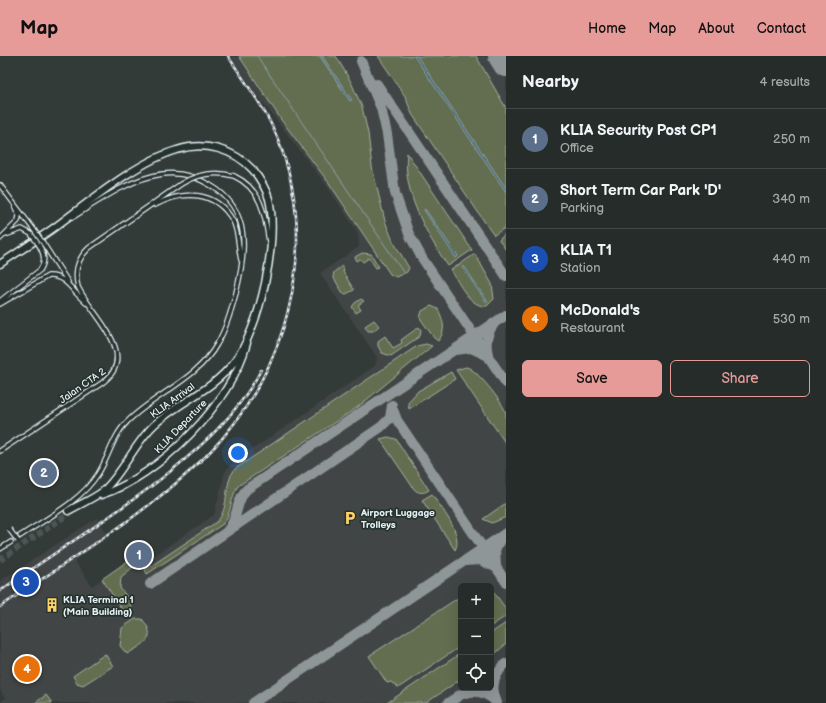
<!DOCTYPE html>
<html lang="en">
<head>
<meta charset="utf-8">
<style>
	:root { --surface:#262c2a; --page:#2e3432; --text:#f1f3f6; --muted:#a4a7a8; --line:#424847; --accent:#e69b98 }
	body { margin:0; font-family:"Balsamiq Sans",sans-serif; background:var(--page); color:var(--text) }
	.controls { position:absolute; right:12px; bottom:12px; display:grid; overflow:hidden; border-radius:6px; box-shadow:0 4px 16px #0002 }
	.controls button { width:36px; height:36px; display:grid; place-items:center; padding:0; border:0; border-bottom:1px solid var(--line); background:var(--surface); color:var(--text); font:20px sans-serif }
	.you { position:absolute; left:238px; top:397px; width:14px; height:14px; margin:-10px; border:3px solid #fff; border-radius:50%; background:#1a73e8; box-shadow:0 0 0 6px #1a73e833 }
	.badge { display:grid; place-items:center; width:26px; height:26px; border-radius:50%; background:var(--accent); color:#fff; font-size:13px; font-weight:700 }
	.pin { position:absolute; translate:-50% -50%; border:2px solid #fff; box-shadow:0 1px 4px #0006 }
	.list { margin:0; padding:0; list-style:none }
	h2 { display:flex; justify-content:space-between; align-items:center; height:52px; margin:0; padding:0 16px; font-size:17px }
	h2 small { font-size:13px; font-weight:400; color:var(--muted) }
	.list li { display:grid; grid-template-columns:26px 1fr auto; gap:12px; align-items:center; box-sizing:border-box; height:60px; padding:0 16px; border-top:1px solid var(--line) }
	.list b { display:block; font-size:15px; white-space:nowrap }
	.list p { margin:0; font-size:13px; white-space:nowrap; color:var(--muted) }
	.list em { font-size:13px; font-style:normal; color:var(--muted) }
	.actions { display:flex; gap:8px; padding:12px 16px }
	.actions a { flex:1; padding:9px 0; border:1px solid var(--accent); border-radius:6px; text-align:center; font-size:14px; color:var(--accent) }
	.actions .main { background:var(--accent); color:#111 }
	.icon { flex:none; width:22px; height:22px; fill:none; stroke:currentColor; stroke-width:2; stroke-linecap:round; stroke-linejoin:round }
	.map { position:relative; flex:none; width:506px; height:647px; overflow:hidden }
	header { display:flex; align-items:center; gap:24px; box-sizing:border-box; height:56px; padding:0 20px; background:var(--accent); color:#111 }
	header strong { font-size:19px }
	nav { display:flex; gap:22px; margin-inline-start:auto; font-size:14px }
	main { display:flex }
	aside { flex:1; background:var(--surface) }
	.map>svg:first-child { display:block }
</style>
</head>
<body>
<header>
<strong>Map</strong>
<nav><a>Home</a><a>Map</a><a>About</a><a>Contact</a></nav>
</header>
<main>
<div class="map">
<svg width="506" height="647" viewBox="0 0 506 647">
	<rect width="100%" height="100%" fill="#333b38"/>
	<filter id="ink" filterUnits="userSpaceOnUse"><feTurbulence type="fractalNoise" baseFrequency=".025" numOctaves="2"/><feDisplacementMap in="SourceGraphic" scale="8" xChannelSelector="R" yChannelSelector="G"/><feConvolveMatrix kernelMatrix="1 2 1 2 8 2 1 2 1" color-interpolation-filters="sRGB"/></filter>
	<g filter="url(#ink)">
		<path fill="#424545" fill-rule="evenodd" d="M231,0H506V647H0L5,642L0,634V525L97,462L109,481L76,503L75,506L92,530L145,495L149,493L155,499L214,459L225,416L231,408L375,310L377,301L320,217L359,191L358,177L327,130L255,36ZM461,530H491V632H461Z"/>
		<path fill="#626e50" stroke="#a5b0a4" d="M239,0H320L350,45L351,44L322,0H336L351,26L362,51L368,77L372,111L385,165L393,185L409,212L407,216L396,221L390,218L329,127L282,65Z
			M378,0H476L506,52V171L494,179L492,177L412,58L405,40Z
			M407,97L472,194L448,210C427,179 402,136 407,97Z
			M506,177V194L499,184Z
			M362,197L371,198L379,211L376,212L369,202L363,206L360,203L357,205L355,201Z
			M475,198L492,228L494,243L487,250C470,252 459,227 451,214Z
			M342,210L344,214L343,216L354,234L346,238L343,237L333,221L334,216Z
			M361,243L364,245L358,249L361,254L356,257L352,251L355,247Z
			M431,250L438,253C443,264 447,274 438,285L434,282L420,262L422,255Z
			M374,264L379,270L373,275H368L365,270Z
			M419,271L421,274L420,280L391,300L382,297L378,290V285L385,280L393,292L402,287L401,284Z
			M426,288L432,290L358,351L238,430C230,442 232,457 223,468L147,518L145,514L218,465C230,450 223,427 235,413L417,290Z
			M466,311C476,312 503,347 506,357C506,366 506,379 506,388L456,314Z
			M451,316L455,323L409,353L408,346L418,335Z
			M388,381L396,383L429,434C424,437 419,438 414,433L380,383Z
			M432,438C440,451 464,478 455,494L422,444Z
			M506,447V461L492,467L483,463Z
			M129,504L132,508V512L121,521L120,532L131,546L130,557L123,555L102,523Z
			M491,532L506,553V560L491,570Z
			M461,540V590L398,632L391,626L387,627L369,600Z
			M135,563H142C159,583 143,588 127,598L120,590L122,572Z
			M506,567V588L491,601V577Z
			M461,597V623L426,647H387Z
			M105,598L113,610L83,629L77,627L73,620Z
			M46,639L52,647H35Z"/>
		<path fill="#4e6c75" stroke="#8ca1a9" d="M320,0H322L352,44L350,45Z
			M414,0H417L506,132V136Z
			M425,153L458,200L456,202L424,154Z
			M464,210L488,246L487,247L462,211Z"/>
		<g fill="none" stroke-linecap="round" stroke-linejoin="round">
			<path stroke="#8ca1a9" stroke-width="1" d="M257,0L403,216"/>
			<path stroke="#8e9698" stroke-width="10" d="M361,5L381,52L387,78L395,137L409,178L422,202L506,327
				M377,28L506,220
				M456,294L471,292L486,299
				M488,298C485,287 487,277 494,268
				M392,351L397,364L506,526
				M227,475C239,463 235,444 247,433L506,259
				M465,505L480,504L495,511
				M496,510L495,494L502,480
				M150,528L381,371L390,362L392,349
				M458,640C472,633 486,635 497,647
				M253,647L506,477
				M448,647L462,638
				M497,647C490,633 494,619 505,608"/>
			<path stroke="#8e9698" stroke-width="26" d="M501,0L506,8"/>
			<path stroke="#4e5655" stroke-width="6" stroke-dasharray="6 3" stroke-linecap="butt" d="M0,504L70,457"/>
			<defs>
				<path id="street" d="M234,120C262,133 265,159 269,186
					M0,129L34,174
					M155,149C183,134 216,134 233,165C239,177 238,191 241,204
					M8,178L22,173L31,178
					M0,183L18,165L19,160L15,151
					M43,187L68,226
					M75,236L86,247
					M0,245L40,214C46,205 44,198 39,189
					M0,248L48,220C61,219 68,228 76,237
					M0,395L102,327C141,299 92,260 78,231C74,216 77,203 89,192L181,128
					M20,480C47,462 80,446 98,418C109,401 113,379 128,365C155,338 198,323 217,288C226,273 231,255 236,237C246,197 252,153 210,129C195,120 180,116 163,118C131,122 100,144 73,161
					M0,493L11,486"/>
				<path id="primary" d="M0,208C18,196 37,184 55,171C89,146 136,106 177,94C204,85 234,93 253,114C260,123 266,132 269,143C279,184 260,273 234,306C213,334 179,346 154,369C134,388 123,417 103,435C95,442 78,449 68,455
					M101,439C159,420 232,347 247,287"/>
			</defs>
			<use href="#street" stroke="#e8f1f8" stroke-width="6"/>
			<use href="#primary" stroke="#e8f1f8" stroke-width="9"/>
			<use href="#street" stroke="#26332d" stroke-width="3.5"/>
			<use href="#primary" stroke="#26332d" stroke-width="6"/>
			<defs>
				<path id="rail" d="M0,535C52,498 106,465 157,426C198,394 236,361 261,314
					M0,551C70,503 146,459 206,400C288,318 322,190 277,81C265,52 245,26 228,0"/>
			</defs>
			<use href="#rail" stroke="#e8f1f8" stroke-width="2.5"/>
			<use href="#rail" stroke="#26332d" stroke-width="1" stroke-dasharray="3" stroke-linecap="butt"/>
			<defs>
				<path id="street-bridge" d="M181,128C198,117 215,115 234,120
					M34,174L43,187
					M31,178L39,189
					M9,473L18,485"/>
			</defs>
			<use href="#street-bridge" stroke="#e8f1f8" stroke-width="6" stroke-linecap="butt"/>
			<use href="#street-bridge" stroke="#26332d" stroke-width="3.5"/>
		</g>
	</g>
	<defs>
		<symbol id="parking-bare" viewBox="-9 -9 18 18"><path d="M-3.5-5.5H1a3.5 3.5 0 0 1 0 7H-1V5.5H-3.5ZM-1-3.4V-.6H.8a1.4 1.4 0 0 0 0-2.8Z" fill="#ffd166" stroke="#26332d" stroke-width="2.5" paint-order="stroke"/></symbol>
		<symbol id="building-bare" viewBox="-9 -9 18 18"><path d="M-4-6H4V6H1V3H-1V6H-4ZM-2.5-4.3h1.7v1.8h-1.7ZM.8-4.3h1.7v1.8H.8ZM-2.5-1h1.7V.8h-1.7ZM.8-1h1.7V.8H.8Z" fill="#ffd166" stroke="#26332d" stroke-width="2.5" paint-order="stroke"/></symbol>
	</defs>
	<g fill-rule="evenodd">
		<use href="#parking-bare" x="340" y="452" width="20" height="20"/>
		<use href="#building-bare" x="42" y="539" width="20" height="20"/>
	</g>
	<g text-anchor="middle" stroke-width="3.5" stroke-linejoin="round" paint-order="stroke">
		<g font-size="10" fill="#e8f1f8" stroke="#26332d">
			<text transform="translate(82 329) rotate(-35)" y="4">Jalan CTA 2</text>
			<text transform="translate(172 344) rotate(-36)" y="4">KLIA Arrival</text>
			<text transform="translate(180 370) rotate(-46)" y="4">KLIA Departure</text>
		</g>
		<g font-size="10" font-weight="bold" fill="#e8f1f8" stroke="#26332d" text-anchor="start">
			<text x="361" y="460">Airport Luggage<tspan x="361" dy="12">Trolleys</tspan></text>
			<text x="63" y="547">KLIA Terminal 1<tspan x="63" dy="12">(Main Building)</tspan></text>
		</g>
	</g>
</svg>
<div class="controls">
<button>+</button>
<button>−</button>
<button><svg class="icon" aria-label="locate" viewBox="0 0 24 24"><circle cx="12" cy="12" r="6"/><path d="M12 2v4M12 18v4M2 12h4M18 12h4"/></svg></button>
</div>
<div class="you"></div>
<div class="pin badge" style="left:139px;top:499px;background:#5c6f8a">1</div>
<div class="pin badge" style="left:44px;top:417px;background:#5c6f8a">2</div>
<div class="pin badge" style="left:26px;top:526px;background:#1a4fb4">3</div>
<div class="pin badge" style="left:27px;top:613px;background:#e8710a">4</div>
</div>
<aside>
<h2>Nearby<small>4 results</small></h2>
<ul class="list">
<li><span class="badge" style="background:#5c6f8a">1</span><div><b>KLIA Security Post CP1</b><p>Office</p></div><em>250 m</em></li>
<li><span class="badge" style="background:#5c6f8a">2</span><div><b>Short Term Car Park 'D'</b><p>Parking</p></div><em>340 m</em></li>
<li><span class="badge" style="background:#1a4fb4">3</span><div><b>KLIA T1</b><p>Station</p></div><em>440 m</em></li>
<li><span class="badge" style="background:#e8710a">4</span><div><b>McDonald's</b><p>Restaurant</p></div><em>530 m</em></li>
</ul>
<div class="actions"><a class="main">Save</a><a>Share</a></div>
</aside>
</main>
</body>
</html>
